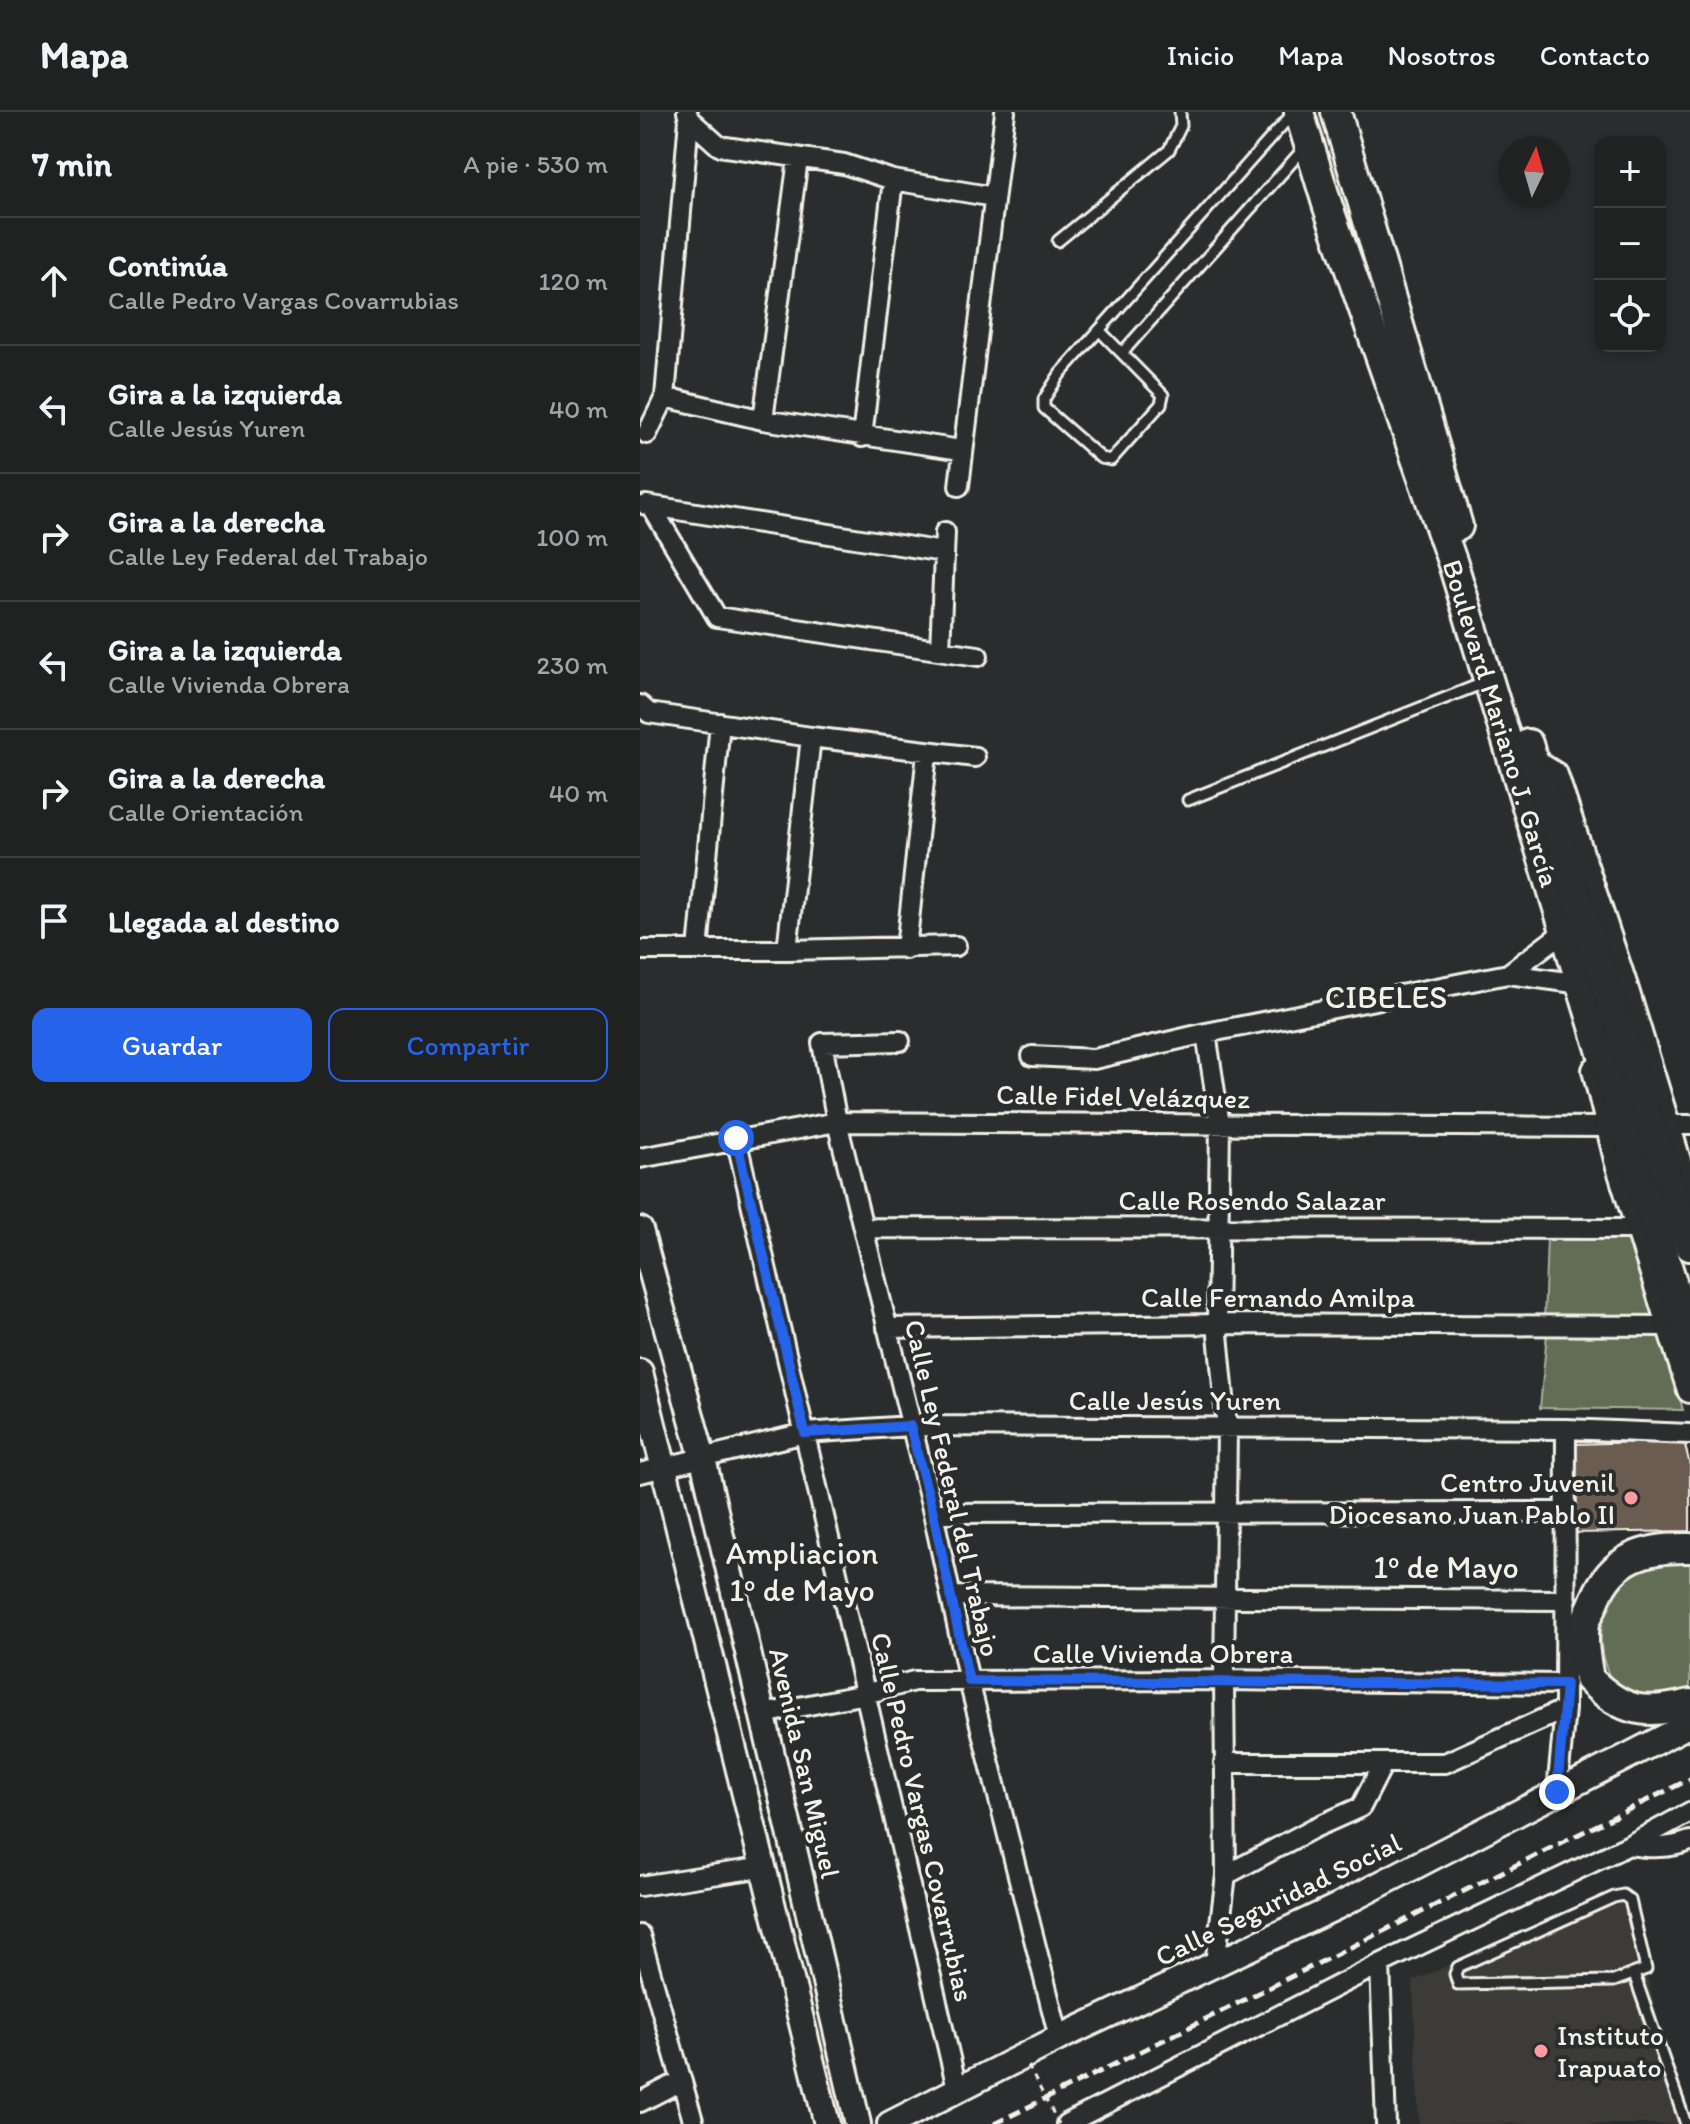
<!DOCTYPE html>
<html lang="es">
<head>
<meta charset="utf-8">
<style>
	:root { --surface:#202222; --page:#2d2f2f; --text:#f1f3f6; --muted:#a2a4a5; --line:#3d3f40; --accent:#2563eb }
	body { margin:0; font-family:Itim,sans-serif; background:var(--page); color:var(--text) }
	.controls { position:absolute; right:24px; top:24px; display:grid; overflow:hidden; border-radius:16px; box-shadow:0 4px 12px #0003 }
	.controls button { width:72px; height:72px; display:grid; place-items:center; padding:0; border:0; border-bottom:2px solid var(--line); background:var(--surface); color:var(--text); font:40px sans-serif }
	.compass { position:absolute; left:858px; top:24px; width:72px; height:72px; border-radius:50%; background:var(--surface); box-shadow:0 4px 12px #0003; rotate:5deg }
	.stop { position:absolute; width:24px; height:24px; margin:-18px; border:6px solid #2563eb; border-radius:50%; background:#fff }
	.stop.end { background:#2563eb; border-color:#fff; box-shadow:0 2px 8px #0008 }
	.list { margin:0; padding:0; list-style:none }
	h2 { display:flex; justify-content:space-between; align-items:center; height:104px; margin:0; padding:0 32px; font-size:34px }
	h2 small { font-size:26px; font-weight:400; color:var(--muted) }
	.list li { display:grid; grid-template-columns:52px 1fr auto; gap:24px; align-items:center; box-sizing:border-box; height:128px; padding:0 32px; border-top:2px solid var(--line) }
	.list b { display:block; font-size:30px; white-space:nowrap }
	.list p { margin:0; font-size:26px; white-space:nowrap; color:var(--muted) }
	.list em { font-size:26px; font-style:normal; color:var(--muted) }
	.actions { display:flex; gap:16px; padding:24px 32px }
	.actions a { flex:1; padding:18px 0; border:2px solid var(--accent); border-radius:16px; text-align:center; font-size:28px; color:var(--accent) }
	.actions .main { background:var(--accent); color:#fff }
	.icon { flex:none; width:44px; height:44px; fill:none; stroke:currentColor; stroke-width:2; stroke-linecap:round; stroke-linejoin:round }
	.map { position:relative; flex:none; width:1050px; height:2012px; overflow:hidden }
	header { display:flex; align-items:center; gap:48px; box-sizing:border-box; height:112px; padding:0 40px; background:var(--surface); border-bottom:2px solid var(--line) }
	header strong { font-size:38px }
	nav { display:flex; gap:44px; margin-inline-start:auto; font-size:28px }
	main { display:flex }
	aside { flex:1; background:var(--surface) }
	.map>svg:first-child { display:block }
</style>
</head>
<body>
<header>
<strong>Mapa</strong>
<nav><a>Inicio</a><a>Mapa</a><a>Nosotros</a><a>Contacto</a></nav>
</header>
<main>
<aside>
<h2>7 min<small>A pie · 530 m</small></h2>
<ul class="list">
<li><svg class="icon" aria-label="ahead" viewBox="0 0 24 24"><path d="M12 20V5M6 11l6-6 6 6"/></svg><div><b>Continúa</b><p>Calle Pedro Vargas Covarrubias</p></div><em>120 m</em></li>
<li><svg class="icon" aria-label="left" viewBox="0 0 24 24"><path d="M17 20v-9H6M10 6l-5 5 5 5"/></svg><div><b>Gira a la izquierda</b><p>Calle Jesús Yuren</p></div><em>40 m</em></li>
<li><svg class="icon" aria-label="right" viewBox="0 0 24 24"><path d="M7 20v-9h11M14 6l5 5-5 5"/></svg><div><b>Gira a la derecha</b><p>Calle Ley Federal del Trabajo</p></div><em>100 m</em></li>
<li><svg class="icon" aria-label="left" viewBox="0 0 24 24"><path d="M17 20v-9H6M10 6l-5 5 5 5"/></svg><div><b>Gira a la izquierda</b><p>Calle Vivienda Obrera</p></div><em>230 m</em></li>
<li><svg class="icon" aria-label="right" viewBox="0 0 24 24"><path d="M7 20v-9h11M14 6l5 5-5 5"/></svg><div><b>Gira a la derecha</b><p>Calle Orientación</p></div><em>40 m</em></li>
<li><svg class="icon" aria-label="arrive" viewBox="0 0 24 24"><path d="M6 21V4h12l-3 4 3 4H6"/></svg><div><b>Llegada al destino</b></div></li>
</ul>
<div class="actions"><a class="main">Guardar</a><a>Compartir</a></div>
</aside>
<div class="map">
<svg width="1050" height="2012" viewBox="0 0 1050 2012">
	<rect width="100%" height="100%" fill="#2a2d2e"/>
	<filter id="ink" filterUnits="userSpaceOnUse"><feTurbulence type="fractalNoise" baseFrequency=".0125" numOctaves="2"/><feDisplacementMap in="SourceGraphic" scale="16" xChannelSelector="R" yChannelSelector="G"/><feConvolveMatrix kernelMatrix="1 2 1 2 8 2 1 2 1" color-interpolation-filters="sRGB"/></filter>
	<g filter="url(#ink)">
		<path fill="#3d3b38" d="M984,1777L1045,2009H1050V2012H779L773,1869Z"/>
		<path fill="#626d54" stroke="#abaf9e" stroke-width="2" d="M993,1124L1016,1203L904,1209L907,1125Z
			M1021,1220L1043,1298L900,1296L907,1221Z
			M1050,1449V1581L1008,1592C998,1587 983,1582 975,1575C971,1571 969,1563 967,1558C954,1527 962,1482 990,1462C1007,1449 1030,1450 1050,1449Z"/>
		<path fill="#6a5c51" stroke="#f4f1e8" stroke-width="2" d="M1044,1329L1050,1353V1419L933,1421L932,1332Z"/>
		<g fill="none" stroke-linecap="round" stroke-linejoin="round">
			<defs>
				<path id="lane" d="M418,129L529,38L541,14L540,0
					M459,218L523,283L521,292L471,348L461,346L404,296V287L420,262L654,0
					M482,241L666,34
					M548,688L846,570
					M983,1783L990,1788L1006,1857L974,1869L818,1872L815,1862L818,1855L974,1785Z
					M994,1862L1046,2012"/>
				<path id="street" d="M49,7L79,34L204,52L253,68L354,85
					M25,285L123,308L321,338
					M123,308L158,47
					M7,322L25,285L49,7L47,0
					M222,325L253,68
					M319,374L365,0
					M6,393L303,440
					M11,394L77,505L338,544
					M300,538L305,420
					M0,593L9,601L171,625L335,645
					M266,837L287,641
					M0,838H147L316,834
					M58,838L80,611
					M147,838L171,625
					M868,862L921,822
					M566,921L580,1013L577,1212L587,1316L584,1568L586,1763L575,1852
					M260,929L182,931L197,1010L293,1401L329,1569L419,1926
					M392,944L454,947L566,921L868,862L934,871
					M1029,1013H1050
					M96,1026L317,1976
					M0,1046L197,1010L968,1015
					M224,1116L999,1117
					M247,1216L577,1212L1030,1214
					M0,1361L165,1321L270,1314L926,1317L1050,1322
					M293,1401L925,1400
					M312,1484L926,1488
					M123,1602L225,1582L274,1569L584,1568L926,1572
					M584,1651H805L925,1597
					M917,1680L925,1597L926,1317
					M989,1733C1010,1736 1029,1737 1050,1729
					M586,1763L674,1716L721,1695L743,1652
					M0,1774L125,1755
					M0,1823L54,2012
					M740,1852L746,2012
					M0,1990L41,1969
					M426,2012L740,1852L989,1733L1050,1700"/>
				<path id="secondary" d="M894,650L915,663L986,878L1050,1088
					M955,958L977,1048L1050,1278
					M0,1118L63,1347L218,2012
					M0,1260L187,2012
					M250,2012L419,1926L696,1795L1050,1612"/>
				<g id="primary">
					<path id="s1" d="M659,0L688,95L813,452L1050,1229"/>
					<path d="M696,0L818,414"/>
					<path d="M888,632L1050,1134"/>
					<path d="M1050,1436C1006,1435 972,1445 955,1488C952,1496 947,1504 945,1511C942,1529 946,1550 949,1567C984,1601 1004,1603 1050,1592"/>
				</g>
			</defs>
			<use href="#lane" stroke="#f4f1e8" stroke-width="15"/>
			<use href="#street" stroke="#f4f1e8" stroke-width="24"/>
			<use href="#secondary" stroke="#f4f1e8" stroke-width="30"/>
			<use href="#primary" stroke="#f4f1e8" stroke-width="34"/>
			<use href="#lane" stroke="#2a2d2e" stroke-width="9"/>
			<use href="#street" stroke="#2a2d2e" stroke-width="18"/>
			<use href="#secondary" stroke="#2a2d2e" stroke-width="24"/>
			<use href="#primary" stroke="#2a2d2e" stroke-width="28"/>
			<path stroke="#f4f1e8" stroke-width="5" stroke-dasharray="12 6" stroke-linecap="butt" d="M354,2012L1050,1667"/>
			<path stroke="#f4f1e8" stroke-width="3" stroke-dasharray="6 6" stroke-linecap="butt" d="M388,1954L419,2012"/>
		</g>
	</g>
	<g fill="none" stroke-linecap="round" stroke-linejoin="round" filter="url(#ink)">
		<path stroke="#2563eb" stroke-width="10" d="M96,1026L165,1321L270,1314L293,1401L329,1569L926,1572L917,1680"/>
	</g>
	<g fill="#ff9aa2" stroke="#2a2d2e" stroke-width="3">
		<circle cx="991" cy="1386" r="8"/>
		<circle cx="901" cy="1939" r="8"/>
	</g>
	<g text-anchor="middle" stroke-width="8" stroke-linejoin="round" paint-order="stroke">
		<g font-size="28" fill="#f4f1e8" stroke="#2a2d2e">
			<text dy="10" stroke="none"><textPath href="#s1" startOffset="644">Boulevard Mariano J. García</textPath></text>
			<text transform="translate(483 984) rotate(1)" y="10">Calle Fidel Velázquez</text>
			<text x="612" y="1098">Calle Rosendo Salazar</text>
			<text x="638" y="1195">Calle Fernando Amilpa</text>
			<text x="535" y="1298">Calle Jesús Yuren</text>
			<text transform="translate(313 1376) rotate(77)" y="10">Calle Ley Federal del Trabajo</text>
			<text x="523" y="1551">Calle Vivienda Obrera</text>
			<text transform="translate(165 1651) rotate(77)" y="10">Avenida San Miguel</text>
			<text transform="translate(283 1705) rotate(77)" y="10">Calle Pedro Vargas Covarrubias</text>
			<text transform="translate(638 1787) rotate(-26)" y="10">Calle Seguridad Social</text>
		</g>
		<g font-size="28" fill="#f4f1e8" stroke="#2a2d2e" text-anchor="end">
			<text x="975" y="1380">Centro Juvenil<tspan x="975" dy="32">Diocesano Juan Pablo II</tspan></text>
			<text x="917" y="1933" text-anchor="start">Instituto<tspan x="917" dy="32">Irapuato</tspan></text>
		</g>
		<g font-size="32" fill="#f4f1e8" stroke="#2a2d2e">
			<text x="746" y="896">CIBELES</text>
			<text x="162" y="1452">Ampliacion<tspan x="162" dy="37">1º de Mayo</tspan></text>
			<text x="806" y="1466">1º de Mayo</text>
		</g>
	</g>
</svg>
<div class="controls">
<button>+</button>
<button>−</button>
<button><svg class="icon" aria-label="locate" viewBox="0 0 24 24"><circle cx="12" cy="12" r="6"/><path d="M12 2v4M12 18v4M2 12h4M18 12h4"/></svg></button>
</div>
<svg class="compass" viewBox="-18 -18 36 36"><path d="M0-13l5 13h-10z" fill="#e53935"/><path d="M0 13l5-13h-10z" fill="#a2a4a5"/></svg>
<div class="stop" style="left:96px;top:1026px"></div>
<div class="stop end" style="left:917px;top:1680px"></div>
</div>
</main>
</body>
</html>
